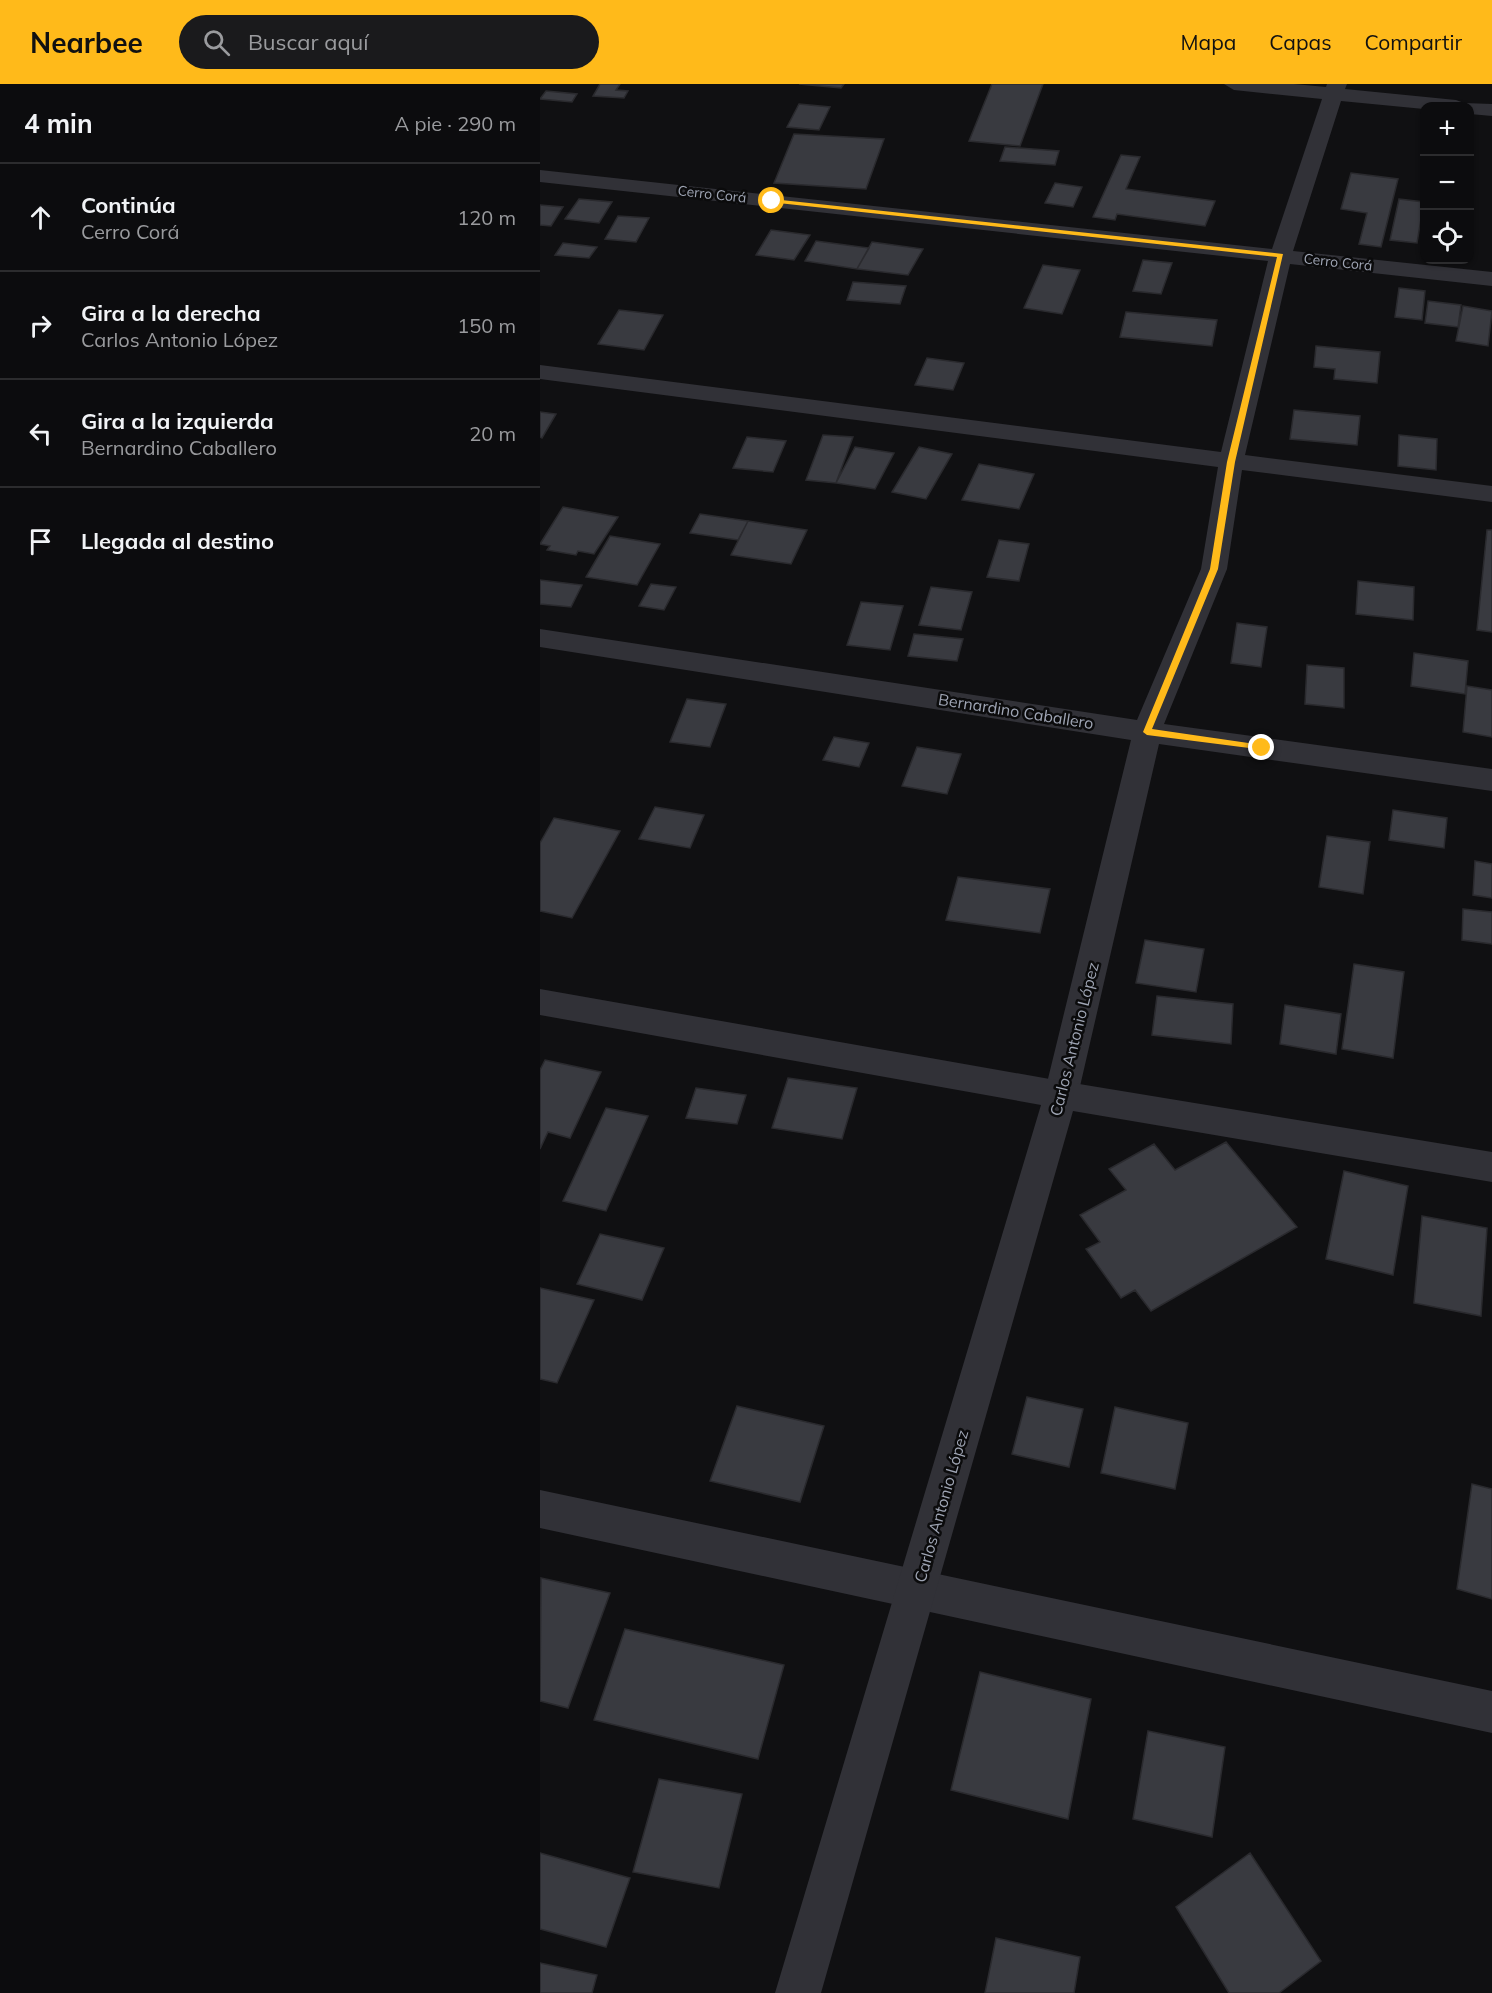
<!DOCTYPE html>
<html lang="es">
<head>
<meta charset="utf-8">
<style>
	:root { --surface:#0c0c0e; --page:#1a1a1c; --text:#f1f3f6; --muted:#9a9b9e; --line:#2c2c2e; --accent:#ffba1a }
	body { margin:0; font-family:Mulish,sans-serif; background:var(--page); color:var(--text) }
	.controls { position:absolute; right:18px; top:18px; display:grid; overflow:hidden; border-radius:12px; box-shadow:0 2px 4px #0004 }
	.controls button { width:54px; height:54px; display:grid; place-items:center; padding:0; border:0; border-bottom:2px solid var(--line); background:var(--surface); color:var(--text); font:30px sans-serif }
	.stop { position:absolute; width:18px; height:18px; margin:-14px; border:4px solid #ffba1a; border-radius:50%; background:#fff }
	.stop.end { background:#ffba1a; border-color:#fff; box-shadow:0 2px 6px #0008 }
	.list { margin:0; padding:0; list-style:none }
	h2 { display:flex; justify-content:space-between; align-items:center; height:78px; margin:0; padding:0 24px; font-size:26px }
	h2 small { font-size:20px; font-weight:400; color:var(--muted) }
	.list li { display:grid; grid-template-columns:39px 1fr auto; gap:18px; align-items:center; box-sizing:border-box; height:108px; padding:0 24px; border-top:2px solid var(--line) }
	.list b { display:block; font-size:22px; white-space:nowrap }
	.list p { margin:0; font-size:20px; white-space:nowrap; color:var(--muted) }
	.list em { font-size:20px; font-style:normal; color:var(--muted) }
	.icon { flex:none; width:33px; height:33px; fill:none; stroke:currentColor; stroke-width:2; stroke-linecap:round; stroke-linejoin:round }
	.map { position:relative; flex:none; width:952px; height:1909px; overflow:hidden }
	header { display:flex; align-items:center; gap:36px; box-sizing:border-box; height:84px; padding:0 30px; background:var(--accent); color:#111 }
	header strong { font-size:28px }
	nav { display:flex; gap:33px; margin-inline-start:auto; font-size:21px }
	.search { width:420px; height:54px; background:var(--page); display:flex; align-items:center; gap:15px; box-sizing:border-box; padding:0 21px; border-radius:33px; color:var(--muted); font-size:22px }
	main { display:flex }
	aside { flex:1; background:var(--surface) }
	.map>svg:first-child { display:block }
</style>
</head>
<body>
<header>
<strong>Nearbee</strong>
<div class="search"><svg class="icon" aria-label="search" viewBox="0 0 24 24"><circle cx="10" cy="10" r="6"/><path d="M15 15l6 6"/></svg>Buscar aquí</div>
<nav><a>Mapa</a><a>Capas</a><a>Compartir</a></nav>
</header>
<main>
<aside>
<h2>4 min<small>A pie · 290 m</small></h2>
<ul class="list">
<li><svg class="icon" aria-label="ahead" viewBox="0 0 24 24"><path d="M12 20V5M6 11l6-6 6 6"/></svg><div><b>Continúa</b><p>Cerro Corá</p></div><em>120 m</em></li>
<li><svg class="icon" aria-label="right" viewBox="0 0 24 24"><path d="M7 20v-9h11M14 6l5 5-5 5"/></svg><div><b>Gira a la derecha</b><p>Carlos Antonio López</p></div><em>150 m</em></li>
<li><svg class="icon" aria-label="left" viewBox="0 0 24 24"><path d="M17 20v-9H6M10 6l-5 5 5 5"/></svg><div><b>Gira a la izquierda</b><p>Bernardino Caballero</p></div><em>20 m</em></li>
<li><svg class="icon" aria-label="arrive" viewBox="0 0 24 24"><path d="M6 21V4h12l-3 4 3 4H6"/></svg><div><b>Llegada al destino</b></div></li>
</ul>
</aside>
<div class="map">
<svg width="952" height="1909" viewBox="0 0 952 1909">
	<rect width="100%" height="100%" fill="#101012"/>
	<path fill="#393a40" stroke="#2a2a2e" stroke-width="1.5" d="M60,0H80L76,6L88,7L84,14L53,12Z
		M259,0H304L301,4Z
		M452,0H503L480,62L429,57Z
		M6,7L37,10L32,18L0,15Z
		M259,20L290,23L279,46L247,43Z
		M254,50L344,55L326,105L234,99Z
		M465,63L519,67L515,81L460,77Z
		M581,71L600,73L586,105L675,117L665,142L577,130L575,136L553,133Z
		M811,89L858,95L841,163L819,160L827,129L801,125Z
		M515,99L542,103L533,123L505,119Z
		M39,115L72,118L59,139L25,135Z
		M859,115L884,118L877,159L850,156Z
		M0,121L23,123L11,142L0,141Z
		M78,132L109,134L96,158L65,155Z
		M231,146L270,151L254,176L216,171Z
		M276,157L329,164L317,185L265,177Z
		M332,158L383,165L368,191L317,185Z
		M23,159L57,163L49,174L15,171Z
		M603,176L632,179L621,210L593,207Z
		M503,181L540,186L522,230L484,224Z
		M313,198L366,202L360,220L307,216Z
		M859,204L885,207L882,236L855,233Z
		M888,217L921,221L918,243L885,239Z
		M923,222L952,227L948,262L916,257Z
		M79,226L123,231L104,266L58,260Z
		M586,228L677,236L672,262L580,253Z
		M776,262L840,268L837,299L794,295L795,285L774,283Z
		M387,274L424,279L413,306L375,301Z
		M754,326L820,332L817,361L750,355Z
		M0,328L16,330L2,354L0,353Z
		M283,351L313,353L296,399L266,396Z
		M859,351L897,355L896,386L858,382Z
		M207,353L246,357L233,388L193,384Z
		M315,363L354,369L335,405L296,399Z
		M379,363L412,370L386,415L352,408Z
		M439,380L494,390L479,425L422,416Z
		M23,423L78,433L54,470L38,467L36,471L7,466L10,462L0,460Z
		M160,430L208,437L198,456L150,449Z
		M208,437L267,446L251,480L191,471Z
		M947,446H952V548L937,546Z
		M70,452L120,460L97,501L46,493Z
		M459,456L489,460L479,497L447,493Z
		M0,496L42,501L31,523L0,520Z
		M818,497L874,503L873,536L816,530Z
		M111,500L136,503L124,526L99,522Z
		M391,503L432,508L421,546L379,541Z
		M321,518L363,522L350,566L307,561Z
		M697,539L727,543L721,583L691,579Z
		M374,550L423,555L417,577L368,572Z
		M874,569L928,577L925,610L871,602Z
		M767,581L804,584V624L765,620Z
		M927,602L952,606V653L923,648Z
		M147,615L186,620L170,663L130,658Z
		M294,653L329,659L319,683L283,676Z
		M377,663L421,670L407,710L362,702Z
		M115,723L164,731L150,764L99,755Z
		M853,726L907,734L904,764L849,756Z
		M14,734L80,747L32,834L0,827V759Z
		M787,752L830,758L823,810L779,803Z
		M935,777L952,780V814L933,811Z
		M418,793L510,805L500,849L406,836Z
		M923,825L952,828V860L922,856Z
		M605,856L664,865L656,908L596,899Z
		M814,880L864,888L853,974L802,965Z
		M617,912L693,920L691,960L612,951Z
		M745,921L801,930L796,970L740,960Z
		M5,976L61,988L30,1054L8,1048L0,1065V986Z
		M248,994L317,1004L302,1055L232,1044Z
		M156,1004L206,1011L197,1040L146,1034Z
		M66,1024L108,1032L66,1127L23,1117Z
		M686,1058L757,1143L611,1227L595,1206L581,1214L546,1165L560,1158L540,1131L586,1106L569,1085L614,1060L635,1086Z
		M804,1087L868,1102L853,1191L786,1175Z
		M882,1132L947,1144L941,1232L874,1219Z
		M60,1150L124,1164L102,1216L37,1200Z
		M0,1204L54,1216L17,1299L0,1295Z
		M487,1313L543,1325L529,1383L472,1370Z
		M197,1322L284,1342L260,1418L170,1397Z
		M575,1323L648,1339L635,1405L561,1389Z
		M932,1400L952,1405V1515L917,1505Z
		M1,1494L70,1509L28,1624L0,1617Z
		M85,1545L244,1581L218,1675L54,1636Z
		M440,1588L551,1615L528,1735L411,1706Z
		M608,1647L685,1663L672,1753L593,1735Z
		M119,1695L202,1710L179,1804L93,1788Z
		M0,1769L90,1794L66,1863L0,1845Z
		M710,1769L781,1877L739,1909H689L636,1823Z
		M456,1854L540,1873L534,1909H445Z
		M0,1879L57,1891L52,1909H0Z"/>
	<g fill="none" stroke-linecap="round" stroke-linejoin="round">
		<path fill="#313137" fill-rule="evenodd" d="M684,0H754L786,3L787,0H807L805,5L916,16L924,19L952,20V32L930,30V22H884V25L801,17L753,167L952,188V202L750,180L705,371L952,402V418L702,386L687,485L624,640L952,685V707L619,660L538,1011L533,1021L521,1025L509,1021L504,1011L591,656L0,563V545L597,636L661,485L678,383L0,295V281L681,368L728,177L0,98V86L732,165L782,15L694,6Z
			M0,1406L952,1607V1649L0,1444Z"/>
		<path fill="#313137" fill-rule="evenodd" d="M0,905L521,997L952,1068V1098L533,1027L281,1909H235L501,1021L0,931Z"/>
	</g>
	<path fill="#ffba1a" d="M232,115L743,170L695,378L678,485L612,645L722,661L726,664L725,666L607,651L603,648L670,485L687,378L737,173L229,118Z"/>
	<g text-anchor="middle" stroke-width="5" stroke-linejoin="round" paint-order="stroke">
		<g font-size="14" fill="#9fa5b4" stroke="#0b0b0c">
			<text transform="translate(172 110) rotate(6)" y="5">Cerro Corá</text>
			<text transform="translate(798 178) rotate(6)" y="5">Cerro Corá</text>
		</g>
		<g font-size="16" fill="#9fa5b4" stroke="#0b0b0c">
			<text transform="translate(476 627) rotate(9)" y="6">Bernardino Caballero</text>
			<text transform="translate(534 955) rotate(-76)" y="6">Carlos Antonio López</text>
			<text transform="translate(401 1422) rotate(-74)" y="6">Carlos Antonio López</text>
		</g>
	</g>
</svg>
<div class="controls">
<button>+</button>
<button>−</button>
<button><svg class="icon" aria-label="locate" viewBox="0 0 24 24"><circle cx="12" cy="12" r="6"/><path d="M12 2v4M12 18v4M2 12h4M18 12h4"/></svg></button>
</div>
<div class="stop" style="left:232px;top:117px"></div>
<div class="stop end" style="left:722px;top:664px"></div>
</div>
</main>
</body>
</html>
